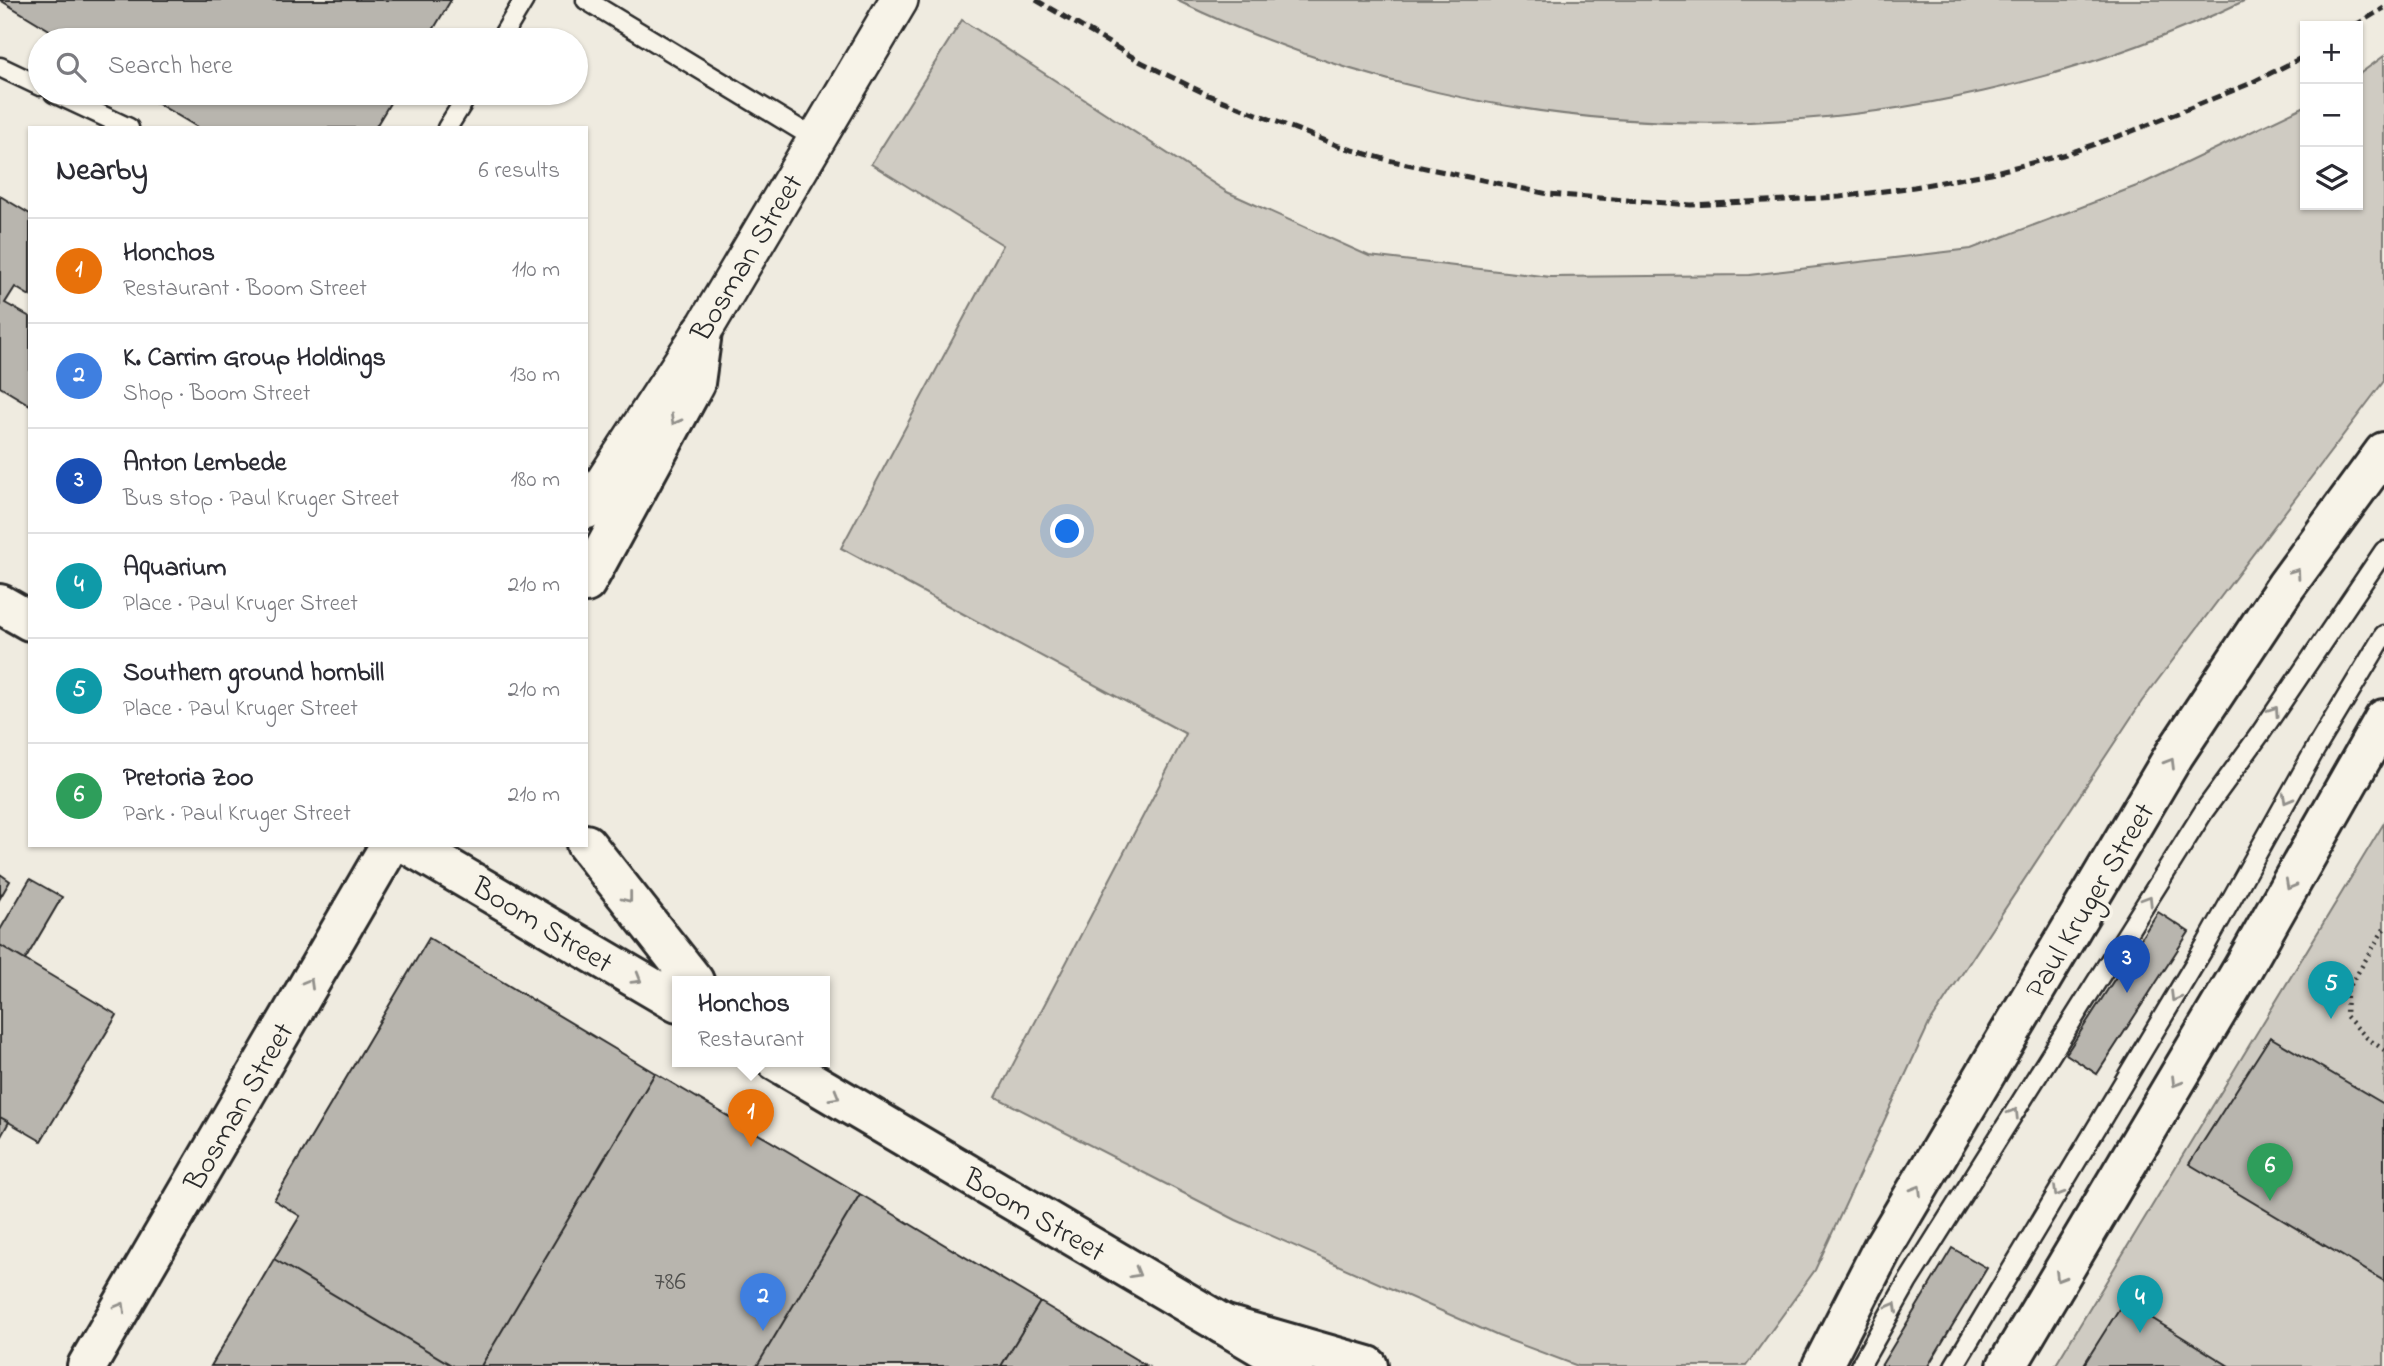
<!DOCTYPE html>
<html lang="en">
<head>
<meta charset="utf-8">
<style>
	:root { --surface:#fff; --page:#f7f7f7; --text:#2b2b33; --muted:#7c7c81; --line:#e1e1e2; --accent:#1a73e8 }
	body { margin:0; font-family:"Indie Flower",sans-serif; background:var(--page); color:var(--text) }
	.controls { position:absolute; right:21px; top:21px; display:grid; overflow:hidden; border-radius:0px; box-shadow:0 2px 5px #0004 }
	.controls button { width:63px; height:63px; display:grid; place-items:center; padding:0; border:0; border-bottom:2px solid var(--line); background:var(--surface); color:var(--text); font:35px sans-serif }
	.you { position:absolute; left:1068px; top:532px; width:24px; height:24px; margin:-18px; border:5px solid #fff; border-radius:50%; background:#1a73e8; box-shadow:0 0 0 10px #1a73e833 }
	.badge { display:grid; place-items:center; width:46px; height:46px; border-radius:50%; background:var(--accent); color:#fff; font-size:23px; font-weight:700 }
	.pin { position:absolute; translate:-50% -58px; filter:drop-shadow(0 2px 4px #0008) }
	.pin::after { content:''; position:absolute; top:37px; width:24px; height:21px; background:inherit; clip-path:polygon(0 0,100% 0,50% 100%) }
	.popup { position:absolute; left:672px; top:976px; width:158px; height:91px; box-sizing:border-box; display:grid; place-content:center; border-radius:0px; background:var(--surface); filter:drop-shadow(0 2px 5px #0005); font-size:23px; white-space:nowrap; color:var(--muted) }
	.popup b { font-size:26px; color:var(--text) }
	.popup::after { content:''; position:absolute; left:50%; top:100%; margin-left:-14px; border:14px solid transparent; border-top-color:var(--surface) }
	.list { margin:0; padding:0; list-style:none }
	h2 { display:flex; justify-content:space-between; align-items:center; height:91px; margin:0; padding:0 28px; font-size:30px }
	h2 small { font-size:23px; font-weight:400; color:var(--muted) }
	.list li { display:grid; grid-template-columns:46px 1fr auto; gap:21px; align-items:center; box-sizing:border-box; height:105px; padding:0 28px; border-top:2px solid var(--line) }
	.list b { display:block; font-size:26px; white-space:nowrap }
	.list p { margin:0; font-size:23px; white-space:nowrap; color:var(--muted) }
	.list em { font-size:23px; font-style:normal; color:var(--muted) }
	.icon { flex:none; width:38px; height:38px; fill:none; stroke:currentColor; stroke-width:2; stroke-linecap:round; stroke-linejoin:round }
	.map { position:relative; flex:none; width:2384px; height:1366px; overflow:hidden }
	.search { position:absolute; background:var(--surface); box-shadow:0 2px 5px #0004; left:28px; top:28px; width:560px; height:77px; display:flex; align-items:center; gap:18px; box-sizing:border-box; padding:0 24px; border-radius:38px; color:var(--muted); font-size:26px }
	.panel { position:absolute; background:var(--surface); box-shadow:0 2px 5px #0004; left:28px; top:126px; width:560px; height:721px; border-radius:0px }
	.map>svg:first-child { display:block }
</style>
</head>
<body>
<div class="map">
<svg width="2384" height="1366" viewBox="0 0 2384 1366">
	<rect width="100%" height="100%" fill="#efebe0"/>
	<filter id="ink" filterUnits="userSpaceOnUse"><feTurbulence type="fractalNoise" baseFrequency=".0143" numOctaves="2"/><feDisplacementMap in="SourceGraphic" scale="14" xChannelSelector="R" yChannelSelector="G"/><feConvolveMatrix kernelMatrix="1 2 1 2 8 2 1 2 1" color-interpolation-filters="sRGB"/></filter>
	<g filter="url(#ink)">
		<path fill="#cfcbc2" stroke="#7d7b76" stroke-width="2" d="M1176,0H2246C1907,162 1515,165 1176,0Z
			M962,20L1227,192L1369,256L1550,277L1749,275L1971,249L2142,184L2305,106V205H2358V75L2384,56V381L2142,701L1929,1024L1815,1270L1746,1366H1578L1498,1336L1236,1220L996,1097L1186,734L841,548L1003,245L871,164Z
			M2384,823V1366H2055Z"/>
		<path fill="#b8b5ae" stroke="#2b2b2b" stroke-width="2" d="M0,0H451L427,40H66Z
			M140,93H396L375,128H199Z
			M0,196L30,214V296L15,287L5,303L30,317V405L0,387Z
			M0,874L10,881L0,898Z
			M30,879L62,897L25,960L0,945V930Z
			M2158,912L2189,932L2097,1074L2066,1054Z
			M429,938L655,1073L481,1366H453L274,1259L300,1216L274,1200Z
			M0,945L117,1015L41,1141L0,1117Z
			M2270,1037L2384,1104V1281L2189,1164Z
			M655,1073L860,1194L757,1366H481Z
			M0,1117L9,1122L0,1138Z
			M860,1194L1040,1302L1001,1366H757Z
			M1952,1248L1987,1268L1928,1366H1881Z
			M274,1259L453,1366H211Z
			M2124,1301L2229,1366H2083Z
			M1040,1302L1147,1366H1001Z"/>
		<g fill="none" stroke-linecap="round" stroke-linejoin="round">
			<defs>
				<path id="lane" d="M586,0L817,140
					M500,40L524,0
					M0,67L40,86
					M54,93L129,128
					M447,128L469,93
					M1860,1366L1907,1283L2204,811L2260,734L2384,551
					M1954,1366L2207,943L2316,748L2384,635"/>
				<path id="street" d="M586,510L707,324L899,0"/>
				<path id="secondary" d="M586,583L695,383L702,332
					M0,604L30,621
					M586,844L694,981
					M409,845L678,1003
					M776,1061L1294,1366
					M87,1366L390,845"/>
				<path id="primary" d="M1222,1324L1368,1366
					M1822,1366L1882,1249L2174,755L2286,586L2384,452
					M2007,1366L2243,968L2384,719"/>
			</defs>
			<use href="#lane" stroke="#2b2b2b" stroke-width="23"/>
			<use href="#street" stroke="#2b2b2b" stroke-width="42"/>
			<use href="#secondary" stroke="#2b2b2b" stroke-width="44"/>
			<use href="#primary" stroke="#2b2b2b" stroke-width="44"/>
			<path stroke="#2b2b2b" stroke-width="4.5" stroke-dasharray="2 5" stroke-linecap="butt" d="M2384,929L2347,991L2346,1016L2367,1038L2384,1050"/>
			<use href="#lane" stroke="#f7f3e8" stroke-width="18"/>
			<use href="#street" stroke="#f7f3e8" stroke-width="37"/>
			<use href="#secondary" stroke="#f7f3e8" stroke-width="38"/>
			<use href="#primary" stroke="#f7f3e8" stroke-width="38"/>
			<path stroke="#2b2b2b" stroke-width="5" stroke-dasharray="10 5" stroke-linecap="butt" d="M1036,0L1141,62L1208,95L1339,146L1388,160L1548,194L1691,205L1840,197L1914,187L1991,173L2063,155L2130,132L2249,84L2305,56
				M2354,26L2384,8"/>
		</g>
		<defs><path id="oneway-chevron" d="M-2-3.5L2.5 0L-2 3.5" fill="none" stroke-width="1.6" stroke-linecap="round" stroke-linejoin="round" transform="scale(1.75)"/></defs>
		<g stroke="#918f8a">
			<use href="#oneway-chevron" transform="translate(675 420) rotate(119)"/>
			<use href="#oneway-chevron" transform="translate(2296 573) rotate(-54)"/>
			<use href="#oneway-chevron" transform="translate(2274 711) rotate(-56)"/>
			<use href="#oneway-chevron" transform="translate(2170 763) rotate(-59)"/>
			<use href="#oneway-chevron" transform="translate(2287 799) rotate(119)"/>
			<use href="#oneway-chevron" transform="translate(2290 885) rotate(119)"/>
			<use href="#oneway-chevron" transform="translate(628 898) rotate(52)"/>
			<use href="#oneway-chevron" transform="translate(2148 900) rotate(-58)"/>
			<use href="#oneway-chevron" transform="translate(637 979) rotate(31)"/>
			<use href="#oneway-chevron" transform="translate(309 983) rotate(-60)"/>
			<use href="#oneway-chevron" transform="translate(2175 997) rotate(121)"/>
			<use href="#oneway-chevron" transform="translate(2176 1082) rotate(121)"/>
			<use href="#oneway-chevron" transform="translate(835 1096) rotate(30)"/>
			<use href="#oneway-chevron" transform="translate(2014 1113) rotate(-58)"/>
			<use href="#oneway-chevron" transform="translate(1917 1190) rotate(-59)"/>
			<use href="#oneway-chevron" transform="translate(2058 1192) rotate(121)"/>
			<use href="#oneway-chevron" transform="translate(1136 1273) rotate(30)"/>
			<use href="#oneway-chevron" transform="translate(2060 1277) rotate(121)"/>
			<use href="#oneway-chevron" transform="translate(121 1307) rotate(-60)"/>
			<use href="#oneway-chevron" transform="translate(1893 1307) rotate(-61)"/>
		</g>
	</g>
	<g text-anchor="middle" stroke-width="7" stroke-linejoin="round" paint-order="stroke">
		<g font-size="26" fill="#4e4e4c">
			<text x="670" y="1289">786</text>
		</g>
		<g font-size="30" fill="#2b2b2b" stroke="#f7f3e8">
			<text transform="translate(746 257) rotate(-59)" y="10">Bosman Street</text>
			<text transform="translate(2089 900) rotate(-59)" y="10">Paul Kruger Street</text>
			<text transform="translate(543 924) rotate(31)" y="10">Boom Street</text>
			<text transform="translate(238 1106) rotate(-60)" y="10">Bosman Street</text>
			<text transform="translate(1035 1214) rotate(30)" y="10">Boom Street</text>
		</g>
	</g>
</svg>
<div class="controls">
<button>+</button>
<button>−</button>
<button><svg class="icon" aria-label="layers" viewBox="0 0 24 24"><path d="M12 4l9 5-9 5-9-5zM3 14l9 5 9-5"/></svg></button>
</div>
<div class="you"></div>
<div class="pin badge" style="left:751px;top:1147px;background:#e8710a">1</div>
<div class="popup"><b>Honchos</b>Restaurant</div>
<div class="pin badge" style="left:763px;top:1331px;background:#3f7fe0">2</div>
<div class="pin badge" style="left:2127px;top:993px;background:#1a4fb4">3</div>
<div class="pin badge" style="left:2140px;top:1333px;background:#0f9aa8">4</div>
<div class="pin badge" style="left:2331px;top:1019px;background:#0f9aa8">5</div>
<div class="pin badge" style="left:2270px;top:1201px;background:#2e9e5b">6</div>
<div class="search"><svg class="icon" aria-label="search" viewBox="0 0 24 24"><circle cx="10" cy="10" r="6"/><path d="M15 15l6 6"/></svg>Search here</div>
<section class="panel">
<h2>Nearby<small>6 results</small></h2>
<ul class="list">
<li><span class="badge" style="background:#e8710a">1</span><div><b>Honchos</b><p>Restaurant · Boom Street</p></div><em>110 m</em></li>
<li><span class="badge" style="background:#3f7fe0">2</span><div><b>K. Carrim Group Holdings</b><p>Shop · Boom Street</p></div><em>130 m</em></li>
<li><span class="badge" style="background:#1a4fb4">3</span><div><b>Anton Lembede</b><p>Bus stop · Paul Kruger Street</p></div><em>180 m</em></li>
<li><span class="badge" style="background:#0f9aa8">4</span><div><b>Aquarium</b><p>Place · Paul Kruger Street</p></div><em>210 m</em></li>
<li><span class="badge" style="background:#0f9aa8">5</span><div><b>Southern ground hornbill</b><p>Place · Paul Kruger Street</p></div><em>210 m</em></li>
<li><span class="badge" style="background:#2e9e5b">6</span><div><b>Pretoria Zoo</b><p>Park · Paul Kruger Street</p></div><em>210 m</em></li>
</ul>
</section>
</div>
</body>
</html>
